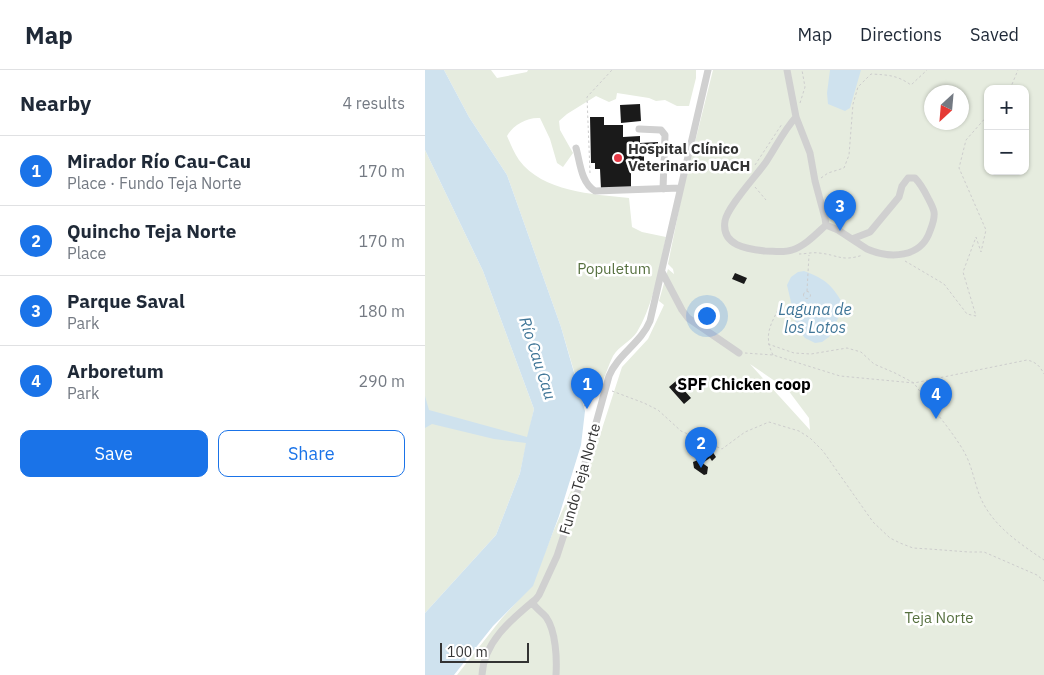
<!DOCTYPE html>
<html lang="en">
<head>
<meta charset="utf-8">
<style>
	:root { --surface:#fff; --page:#f6f6f7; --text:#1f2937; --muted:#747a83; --line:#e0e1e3; --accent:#1a73e8 }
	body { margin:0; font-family:"IBM Plex Sans",sans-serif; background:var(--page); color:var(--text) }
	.controls { position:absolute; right:15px; top:15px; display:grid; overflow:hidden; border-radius:10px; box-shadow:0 1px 4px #0004 }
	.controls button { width:45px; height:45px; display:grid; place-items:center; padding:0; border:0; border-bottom:1px solid var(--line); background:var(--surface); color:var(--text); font:25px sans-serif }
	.compass { position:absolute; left:499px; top:15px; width:45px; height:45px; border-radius:50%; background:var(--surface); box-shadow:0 1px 4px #0004; rotate:206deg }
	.scale { position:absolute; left:15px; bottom:12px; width:89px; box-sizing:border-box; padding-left:5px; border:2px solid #333; border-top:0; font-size:14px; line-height:18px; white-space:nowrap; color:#333; -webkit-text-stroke:4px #fff; paint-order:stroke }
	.you { position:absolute; left:281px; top:245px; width:18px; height:18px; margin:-12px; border:4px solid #fff; border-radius:50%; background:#1a73e8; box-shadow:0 0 0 8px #1a73e833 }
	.badge { display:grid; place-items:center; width:32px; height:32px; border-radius:50%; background:var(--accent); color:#fff; font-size:16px; font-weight:700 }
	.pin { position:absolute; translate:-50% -41px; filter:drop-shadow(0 1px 2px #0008) }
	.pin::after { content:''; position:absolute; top:26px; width:18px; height:15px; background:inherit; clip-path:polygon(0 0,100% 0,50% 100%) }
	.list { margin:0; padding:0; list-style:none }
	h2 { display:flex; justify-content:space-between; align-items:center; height:65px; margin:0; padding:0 20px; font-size:21px }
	h2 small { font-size:16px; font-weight:400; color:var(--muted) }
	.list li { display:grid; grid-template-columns:32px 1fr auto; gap:15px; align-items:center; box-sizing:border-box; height:70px; padding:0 20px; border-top:1px solid var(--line) }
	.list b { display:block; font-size:19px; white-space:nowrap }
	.list p { margin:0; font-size:16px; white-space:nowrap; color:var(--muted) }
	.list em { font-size:16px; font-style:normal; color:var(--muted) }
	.actions { display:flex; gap:10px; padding:15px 20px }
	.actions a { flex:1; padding:11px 0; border:1px solid var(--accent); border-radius:10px; text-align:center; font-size:18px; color:var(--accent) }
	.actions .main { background:var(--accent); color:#fff }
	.map { position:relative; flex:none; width:619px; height:605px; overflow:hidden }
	header { display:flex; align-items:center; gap:30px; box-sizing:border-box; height:70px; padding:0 25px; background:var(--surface); border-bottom:1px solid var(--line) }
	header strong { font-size:24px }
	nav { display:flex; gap:28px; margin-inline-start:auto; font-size:18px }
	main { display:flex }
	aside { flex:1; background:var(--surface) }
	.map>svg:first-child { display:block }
</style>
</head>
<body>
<header>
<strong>Map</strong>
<nav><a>Map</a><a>Directions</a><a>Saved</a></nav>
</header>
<main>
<aside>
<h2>Nearby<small>4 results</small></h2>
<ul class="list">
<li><span class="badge">1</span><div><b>Mirador Río Cau-Cau</b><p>Place · Fundo Teja Norte</p></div><em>170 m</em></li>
<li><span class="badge">2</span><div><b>Quincho Teja Norte</b><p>Place</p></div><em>170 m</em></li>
<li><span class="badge">3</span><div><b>Parque Saval</b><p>Park</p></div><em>180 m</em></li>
<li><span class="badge">4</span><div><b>Arboretum</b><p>Park</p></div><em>290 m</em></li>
</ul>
<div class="actions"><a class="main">Save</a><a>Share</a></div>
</aside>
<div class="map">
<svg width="619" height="605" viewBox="0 0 619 605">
	<rect width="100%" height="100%" fill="#fff"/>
	<path fill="#e6ecdf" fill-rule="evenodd" d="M19,0H66L72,8L102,2L103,0H271V8L264,36H252L240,30L231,31L224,28L192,23L191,29L184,32L171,26L142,44L134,51L135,60L148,83L138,97L132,93L125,69L115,48C102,47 88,55 82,66C85,73 89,83 94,90C118,122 167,124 204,128L207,157L217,162L241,167C234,199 229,233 212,262C206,271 194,276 188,286C179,304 178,323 158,332L136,257L82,105L44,47Z
		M288,0H619V605H32L77,548L107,515L128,462L170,366L174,368L197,297L223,269L239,235L234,231L243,199L249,204L248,199L243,194L258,120ZM563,19H600V101H563ZM507,22H536V52H507ZM325,294L363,320L384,348L385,360Z
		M0,80L58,201L109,339L95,403L71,465L0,543Z"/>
	<path fill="#cfe2ee" d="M0,0H19L44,47L82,105L136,257L160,341L156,375L134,446L108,516L68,556L29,605H0V543L71,465L95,403L101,373L69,369L7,354L0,358V326L4,340L102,367L109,339L58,201L0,80Z
		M405,0H436L425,38L420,41L403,34L402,23Z
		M379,201C401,209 408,216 419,236L404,267L397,272L390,273L380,268L372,258L362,215L366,207L373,202Z"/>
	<path fill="#1a1a1a" d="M215,34L216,51L196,53L195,35Z
		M165,47H179V55H198V67L215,66V73L233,72V82L219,83V100L206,101V118L176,119L175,99H170V93H166Z
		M310,203L322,208L319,214L307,209Z
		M251,311L266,328L259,334L244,317Z
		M285,378L291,387L287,391L285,388L279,392L275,385Z
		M273,390L283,397L282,404L279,405L269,398L268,392Z"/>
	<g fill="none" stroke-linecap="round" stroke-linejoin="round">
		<path stroke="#cdcdcd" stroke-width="1" stroke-dasharray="2.5 2.5" stroke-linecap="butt" d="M585,19L593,0
			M375,33L380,17L377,0
			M330,95L357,54
			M165,103L162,27L187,0
			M396,108L403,103L419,98L424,85L428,34L433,17L446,4C463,5 472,5 486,15L502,0
			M330,117L341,130
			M374,184C380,184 388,182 394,183C414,185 416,192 438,185
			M480,191L519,214L542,244L551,246L538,202L551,167L556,182L561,160L534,98L541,70L563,45
			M382,221L384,185
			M378.5 225a3.5 3.5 0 1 1 7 0a3.5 3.5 0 1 1-7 0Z
			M343,274L369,283L386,284L422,278L436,282L449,294L470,303L489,313L602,290C611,292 615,296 619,304
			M320,283L348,285L415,306L489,313C503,334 521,353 535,375C545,390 547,402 552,418C562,452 591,471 619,490
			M348,285C338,265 346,254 355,236
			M187,321L219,333L233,340L256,361L297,379L320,362L344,352L374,361L385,368L398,381L448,452L465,468L475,473L488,478L504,479L544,482H559L612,505L619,511
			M159,336L172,326"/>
		<path stroke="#d0d0d0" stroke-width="7" d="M362,0L371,47L385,83L390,111L400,148L401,155C391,164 380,176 367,180C359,183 349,181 340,181C323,179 296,176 300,151C302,137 332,105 341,92C351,77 359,60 371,47
			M214,59L236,60L240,65L238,119
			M151,78C155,92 156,113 170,121L255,118
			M401,155L413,160L442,179C465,189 496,188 505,161C507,156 510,148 509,142C508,137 505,132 503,128C499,120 496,114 490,108H483L477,116L474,127L445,162L427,169
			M237,202L257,240L263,248L314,283
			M107,532C111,539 116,541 121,547C131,561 132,589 131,605
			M57,605C59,571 87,549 111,529L114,525L132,486L148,437L184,306C193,284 216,273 225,251L283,0"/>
	</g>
	<circle fill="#e63946" stroke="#fff" stroke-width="2" cx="193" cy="88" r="5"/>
	<g text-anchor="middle" stroke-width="5" stroke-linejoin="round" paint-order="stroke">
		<g font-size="15" font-weight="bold" fill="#333" stroke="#fff" text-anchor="start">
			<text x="203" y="84">Hospital Clínico<tspan x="203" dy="17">Veterinario UACH</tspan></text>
		</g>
		<g font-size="15" fill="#56703f" stroke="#fff">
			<text x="189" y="204">Populetum</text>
			<text x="514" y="553">Teja Norte</text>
		</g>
		<g font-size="15" fill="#333" stroke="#fff">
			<text transform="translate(155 409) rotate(-74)" y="5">Fundo Teja Norte</text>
		</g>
		<g font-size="16" font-style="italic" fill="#3f7597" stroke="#fff">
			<text x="390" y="245">Laguna de<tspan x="390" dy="18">los Lotos</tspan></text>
			<text transform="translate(113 288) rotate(72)" y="6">Río Cau Cau</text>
		</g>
		<g font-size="16" font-weight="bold" fill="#000" stroke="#fff">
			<text x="319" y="320">SPF Chicken coop</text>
		</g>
	</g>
</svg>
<div class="controls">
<button>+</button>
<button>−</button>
</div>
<svg class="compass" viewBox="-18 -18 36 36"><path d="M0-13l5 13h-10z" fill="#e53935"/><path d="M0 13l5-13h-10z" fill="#747a83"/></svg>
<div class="scale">100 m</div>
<div class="you"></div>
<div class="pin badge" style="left:162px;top:339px">1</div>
<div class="pin badge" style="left:276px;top:398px">2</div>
<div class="pin badge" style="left:415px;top:161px">3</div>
<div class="pin badge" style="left:511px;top:349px">4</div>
</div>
</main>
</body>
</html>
